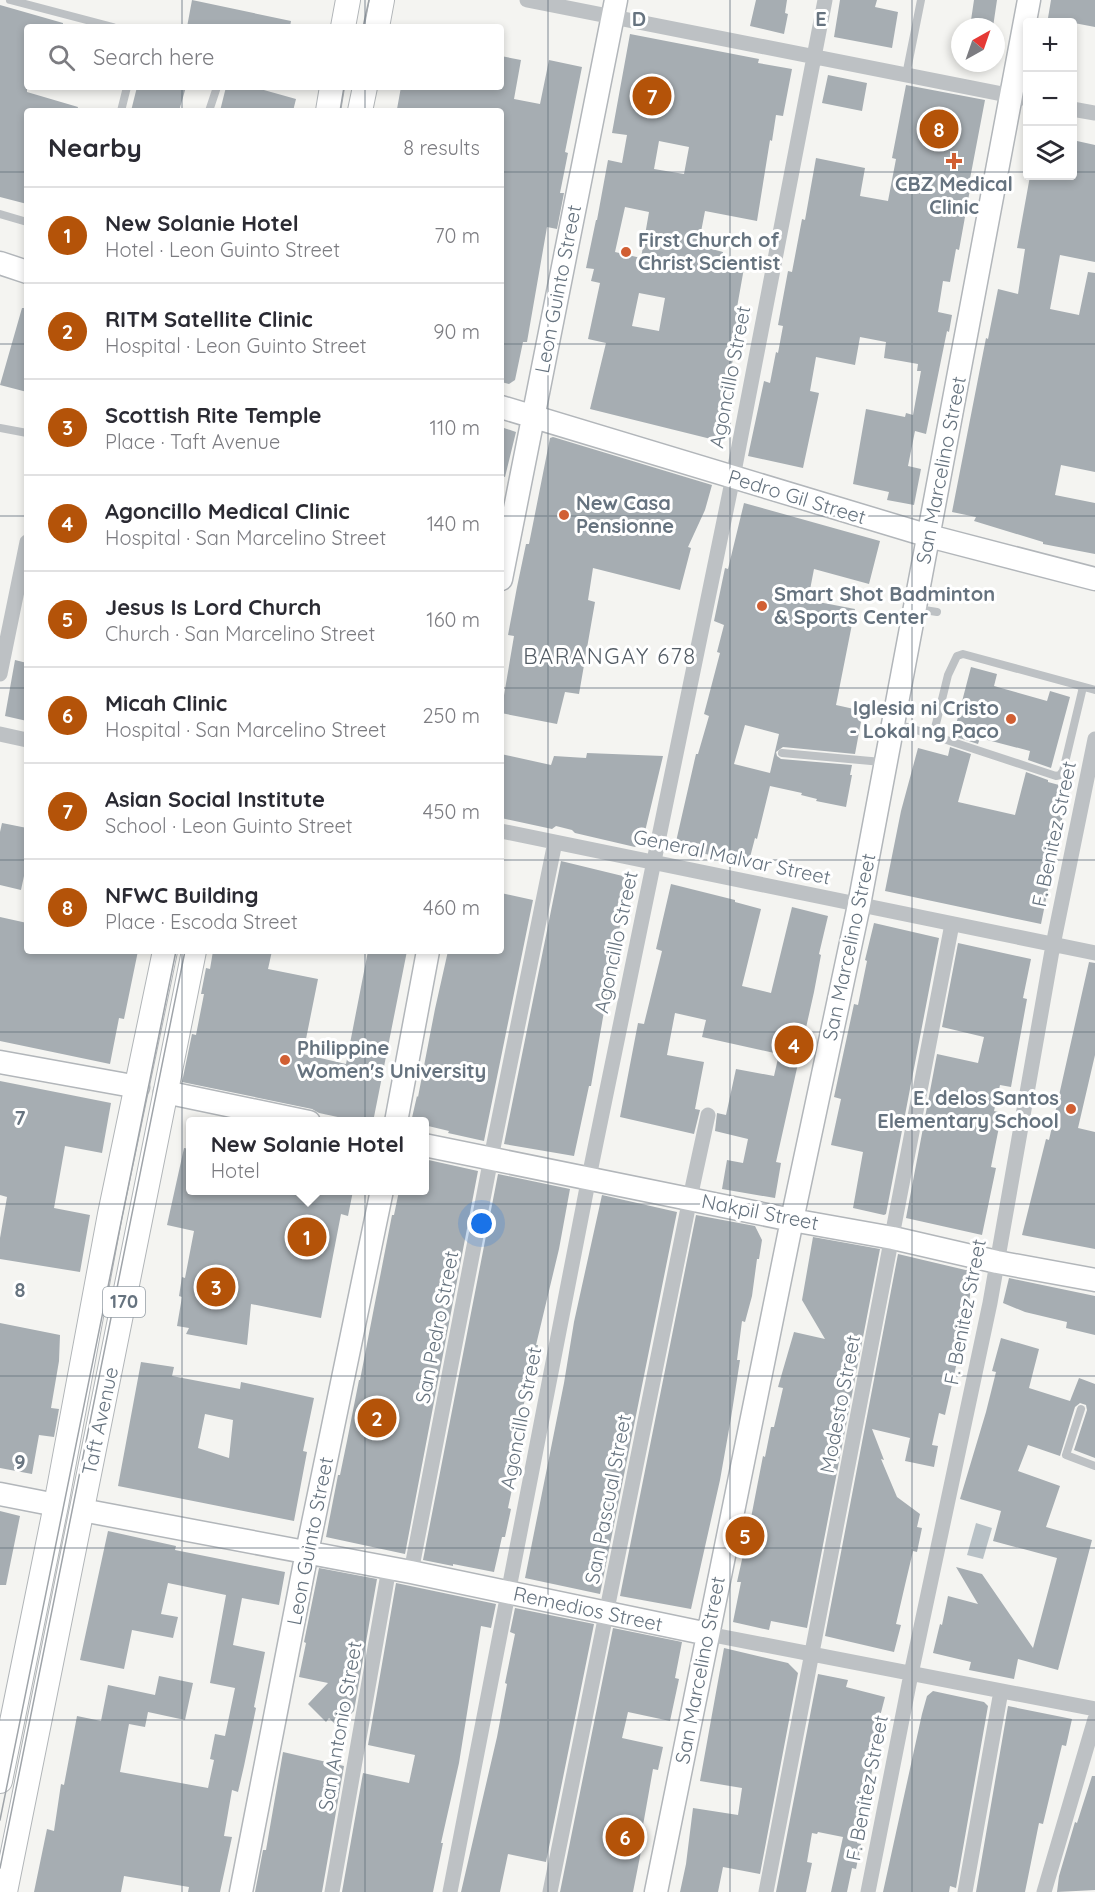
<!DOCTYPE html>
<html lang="en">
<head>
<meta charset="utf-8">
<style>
	:root { --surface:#fff; --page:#f2f2f3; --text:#2b2b33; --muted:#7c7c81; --line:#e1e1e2; --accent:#b45309 }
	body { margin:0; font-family:Quicksand,sans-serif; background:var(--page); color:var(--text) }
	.controls { position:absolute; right:18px; top:18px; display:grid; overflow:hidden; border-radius:6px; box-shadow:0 3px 9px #0003 }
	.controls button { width:54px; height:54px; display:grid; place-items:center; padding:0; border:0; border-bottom:2px solid var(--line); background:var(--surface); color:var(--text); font:30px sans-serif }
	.compass { position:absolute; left:951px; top:18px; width:54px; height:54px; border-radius:50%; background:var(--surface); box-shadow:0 3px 9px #0003; rotate:40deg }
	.you { position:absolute; left:482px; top:1224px; width:21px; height:21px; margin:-15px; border:4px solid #fff; border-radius:50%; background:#1a73e8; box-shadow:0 0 0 9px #1a73e833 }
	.badge { display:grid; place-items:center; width:39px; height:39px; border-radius:50%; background:var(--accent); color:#fff; font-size:20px; font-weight:700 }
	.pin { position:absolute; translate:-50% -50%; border:3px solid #fff; box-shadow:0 2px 6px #0006 }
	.popup { position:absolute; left:186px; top:1117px; width:243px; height:78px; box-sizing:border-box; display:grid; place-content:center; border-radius:6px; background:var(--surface); filter:drop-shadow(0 2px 4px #0005); font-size:20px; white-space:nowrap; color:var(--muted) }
	.popup b { font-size:22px; color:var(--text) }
	.popup::after { content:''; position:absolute; left:50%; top:100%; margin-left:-12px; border:12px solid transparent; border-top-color:var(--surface) }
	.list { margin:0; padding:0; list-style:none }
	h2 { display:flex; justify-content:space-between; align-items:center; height:78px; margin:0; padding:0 24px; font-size:26px }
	h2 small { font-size:20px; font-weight:400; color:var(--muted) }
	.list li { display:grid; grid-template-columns:39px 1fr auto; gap:18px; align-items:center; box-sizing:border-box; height:96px; padding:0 24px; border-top:2px solid var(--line) }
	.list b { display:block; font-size:22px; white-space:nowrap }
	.list p { margin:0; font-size:20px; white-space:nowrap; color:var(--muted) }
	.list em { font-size:20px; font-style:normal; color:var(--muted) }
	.icon { flex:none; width:33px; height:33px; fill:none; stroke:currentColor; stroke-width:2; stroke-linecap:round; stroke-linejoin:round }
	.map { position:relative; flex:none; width:1095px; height:1892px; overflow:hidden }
	.search { position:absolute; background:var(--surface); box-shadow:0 3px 9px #0003; left:24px; top:24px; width:480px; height:66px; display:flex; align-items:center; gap:15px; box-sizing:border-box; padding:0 21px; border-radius:6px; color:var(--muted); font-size:22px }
	.panel { position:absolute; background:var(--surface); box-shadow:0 3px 9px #0003; left:24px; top:108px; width:480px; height:846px; border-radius:6px }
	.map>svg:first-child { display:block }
</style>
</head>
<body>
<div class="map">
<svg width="1095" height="1892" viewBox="0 0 1095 1892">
	<rect width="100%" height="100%" fill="#f4f4f1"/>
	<path fill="#b8c1c6" d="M976,1523L992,1528L983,1559L967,1555Z"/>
	<path fill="#a6adb2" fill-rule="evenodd" d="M192,0L291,21L290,27H187Z
		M756,0H787L785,13L788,14L784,34L750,26Z
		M840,0H877L875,7L898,12L892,48L834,37Z
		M974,0H997L993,27H970Z
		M1051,0H1095V27L1048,18Z
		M0,5L63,23V27H27V92L78,107L77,111H27V204L0,197Z
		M630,34L759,59L758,63L792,69L783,116L776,115L772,141L770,140L757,221L705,211L700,237L709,239L708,248L723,252L721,263L744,268L736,313H740L733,345L736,346L715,440L590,409L606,343L588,339L600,283L591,281L594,269L586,268L596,220H597L608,160L622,163L627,135L612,133ZM659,141L689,147L684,174L654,169ZM625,207L649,212L641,258L615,252ZM639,293L665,298L659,331L632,326Z
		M501,56L521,60L514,99L540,104L549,60L582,67L565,152L568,153L560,193H564L557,229L547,227L527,342H523L515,380L509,384L501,382V111L397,109L401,87H501Z
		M828,75L867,83L862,111L822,103Z
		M906,85L985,100L969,184H971L959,250L956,249L950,282L943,281L938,312L952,315L949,332L947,331L926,434L915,431L908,466L921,469L914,505L887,500L889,492L853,484L866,409L905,417L906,413L913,415L921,371H917L918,364L884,358L886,342L860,337L855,365L816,357L810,391L819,393L803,468L748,456L764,381L770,383L776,352L778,353L783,326L778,325L788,271L792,272L802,219L805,220L816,158L865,168L860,196L888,201L896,159L892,158Z
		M137,87H186L179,111H131Z
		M226,87H253L296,99L293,111H220Z
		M1077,141L1095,145V262L1060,255L1050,309L1079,315L1088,272L1095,273V472L1061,465L1055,495L1095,503V554L1043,544V542L974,521L976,517L952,512L986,338L988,339L998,289L1018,294L1025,249L1017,248L1030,176L1069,180L1070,176H1072V162Z
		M22,308H27V392L0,385Z
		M501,427L516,432L505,477L501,476Z
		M553,437L712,485L705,510L688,547L691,548L680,590L593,568L588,600L595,602L579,694L565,692L557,724L501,713L514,636L508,635L517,587L526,544H529L550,438Z
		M744,503L880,541L869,584L814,569L808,600L855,609L836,705L863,711L855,754L783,747L776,752L777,756L781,759L852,765L850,775H852L846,807L816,801L817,799L801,795L802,793L770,786L757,839L755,838L748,865L675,846L696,754H698L709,716L704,714L720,653L717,652L724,625L714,621L725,568L728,569ZM745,725L779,734L770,773L734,764Z
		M15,660L27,663V721L5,716Z
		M971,667L997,674L994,686L1047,701L1050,691L1070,697L1051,768L1028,760L1030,751L980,738L978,744L953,736Z
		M950,747L971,754L958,802L1015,815L1026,772L1048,780V782L1070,788L1053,855H1055L1041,924L885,891L901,811L918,748L948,756Z
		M587,753L663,756L642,844H638L635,847L575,833L572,830L556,826L552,829L501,818V754L551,765L554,756L586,758Z
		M2,823L27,828V877L24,876L21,890L0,885V832Z
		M561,861L635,879L631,902L626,901L616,943L591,1086H589L574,1156L504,1144Z
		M671,884L735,900V902L761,909L742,986L771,993L792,907L828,916L819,954L821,955L814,992L776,1162L781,1163L775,1198L722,1189L727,1160L743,1163L748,1139L715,1131L717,1113L726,1115L736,1069L774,1076L779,1054L702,1037L706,1020L675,1013L667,1055L704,1062L695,1109L700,1110L694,1134L620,1117L638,1023L644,1024L662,951L656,949Z
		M501,893L533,900L484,1141L448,1133L449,1131L424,1125V1122H411L417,1096L418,1097L435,1009L448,951H501Z
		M0,917L27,923V951H138L124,1019L119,1018L110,1064L0,1041Z
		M874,923L939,938L886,1214L884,1215L853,1208L863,1152L831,1145L841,1099L834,1097L854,1004L858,1005L867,961L865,960Z
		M958,943L1031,959L1023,998L1027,999L1011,1087L1000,1085L994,1111L999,1112L996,1126L999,1127L991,1167L996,1168L982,1235L906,1218L937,1054L978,1063L984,1037L942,1027Z
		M213,951H272L268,969L318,979L303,1054L346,1064L368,951H407L373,1122H361L319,1113L312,1109L182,1082L192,1034L196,1035L204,994H201L206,968L210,969Z
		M1089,962L1095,963V1055L1078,1128L1095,1132V1249L1022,1235L1046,1139L1049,1140Z
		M0,1081L111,1103L102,1153L65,1146L54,1208L90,1215L80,1272L0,1259V1238L7,1197L0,1195Z
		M184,1148L190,1149V1191H353L348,1216L341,1214L321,1318L251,1304L247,1345L186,1334L189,1328L177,1326L182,1297L179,1296L182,1277L185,1278L194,1231L167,1225Z
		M424,1159L478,1171L405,1554L326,1537L338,1475H340L347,1441L359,1380H360L392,1215H394L399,1191H424Z
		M498,1174L570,1189L559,1249L536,1345H538L531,1380L529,1379L515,1448H517L512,1474L515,1475L508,1508L511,1509L505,1537H502L494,1572L453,1564V1566L423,1560Z
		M602,1195L677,1212L600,1594L525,1578L564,1383L574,1322Z
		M696,1215L755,1226L762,1240L759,1259H757L752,1296L745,1322L742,1321L737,1360H740L731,1418L720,1480L691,1609L620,1596Z
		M813,1237L880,1249L807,1628L771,1621L769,1630L733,1622L741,1582H737L743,1555H747L753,1524L750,1523L763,1456L765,1457L771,1427H774L783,1388L778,1387L794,1332L825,1339L802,1300Z
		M898,1254L974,1272L964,1331L945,1415L939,1413L932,1445L938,1446L934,1467L905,1461L910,1438L872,1429L884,1460L881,1459L897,1497L920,1514L917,1527L922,1528L917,1552L913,1551L905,1585L896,1624L901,1625L894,1652L825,1636Z
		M1009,1278L1095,1296V1335L1066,1328L1067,1322L1025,1312L1003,1303Z
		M0,1323L60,1335L59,1361L51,1408L59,1409L54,1437L39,1435L32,1474L0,1468Z
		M1001,1338L1039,1349L1029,1388L1070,1401L1079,1378L1095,1384V1458L1074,1450L1087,1410L1086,1405L1080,1403L1075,1407L1060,1456L1028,1445L1018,1471L1060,1486L1046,1527L1092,1540L1058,1670L1018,1659L1014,1679L969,1670L971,1662L933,1653L940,1624L942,1625L948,1596L978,1604L956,1567L982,1574L1033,1648L1057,1558L993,1541L1001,1511L960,1499L986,1412L996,1372L992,1371Z
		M141,1362L174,1367L172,1376L240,1389L241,1382L314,1398L303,1451L307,1452L294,1521L118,1486ZM205,1414L233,1420L229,1458L198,1448Z
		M0,1511L20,1516L6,1585H0Z
		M108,1531L176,1546L175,1550L285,1572L279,1605L242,1598L233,1645L265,1652L254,1707L256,1708L244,1766L238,1792L232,1790L224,1836L232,1837L220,1892H188L189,1887L124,1876L121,1892H34L47,1829L54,1831L61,1784L64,1785L77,1716L101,1721L108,1685L155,1695L159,1676L193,1683L185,1720L148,1712L145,1727L129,1724L120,1772L208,1788L214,1760L210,1759L215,1734L225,1736L235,1688L210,1683L226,1595L168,1583L161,1614L178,1617L173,1638L132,1630L124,1669L80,1660Z
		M319,1568L377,1579L354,1711L338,1727L329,1718L326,1722L308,1704L328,1683L299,1677L306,1643L304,1642Z
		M396,1583L496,1604L491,1628L481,1626L459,1763L441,1843H443L433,1892H342L363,1773L409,1783L415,1755L368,1745Z
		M515,1608L594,1624L546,1862L508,1854L500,1892H461L497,1737L507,1684L505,1683L515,1634L510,1632Z
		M613,1628L682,1642L675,1678L679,1679L670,1721L628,1712L622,1738L663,1747L658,1770L653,1769L642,1831H645L633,1892H560Z
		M724,1648L788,1663L798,1673L760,1874L723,1867L718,1892H680L686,1864L693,1808L738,1815L742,1788L700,1781Z
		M818,1674L848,1680L846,1687L885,1697L876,1732L880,1733L857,1843L861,1844L856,1869L852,1868L847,1892H831L843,1837L818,1832L817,1834L812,1833L807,1862L812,1863L806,1892H776Z
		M933,1691L984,1702L988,1706L956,1888L950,1886L949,1892H883L922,1714L927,1696Z
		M1008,1706L1072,1719L1066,1746L1062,1745L1043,1824L1039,1823L1025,1892H976Z
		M283,1752L344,1766L322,1892H255L263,1850H266Z
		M1092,1776H1095V1890L1057,1892L1059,1876L1075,1822L1077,1823Z"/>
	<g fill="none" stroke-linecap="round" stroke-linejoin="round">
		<defs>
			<path id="secondary" d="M0,263L27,272
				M501,407L929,536L1095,579
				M501,579L616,0
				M0,1062L138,1087
				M165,1092L309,1122
				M396,1122L428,951
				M424,1145L792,1220L893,1238L997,1262L1095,1280
				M0,1494L56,1505
				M82,1510L411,1572L708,1634
				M241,1892L307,1552L382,1190
				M656,1892L792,1220L859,905L1029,0"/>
			<path id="primary" d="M343,27L348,0
				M377,27L382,0
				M328,111L332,87
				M360,111L365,87
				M0,1781L56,1505L110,1214L165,951
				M5,1892L194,951"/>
		</defs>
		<use href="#secondary" stroke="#b2b6ba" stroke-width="25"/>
		<use href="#primary" stroke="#b1b5b8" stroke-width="26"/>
		<path stroke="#bdc1c4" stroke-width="8" d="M10,0L113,27
			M906,75L921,0
			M121,111L127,87
			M209,111L217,87
			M0,214L27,222
			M0,428L27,433
			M918,609L937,612
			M895,723L1056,776L1060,775L1063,771L1083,687
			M933,736L948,675L957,656L963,654L1095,690
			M782,753L882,762
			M1081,1409L1066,1455L1095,1466"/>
		<path stroke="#bdc1c4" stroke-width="15" d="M527,0L1028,99
			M1072,109L1095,113
			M0,674L27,542
			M0,734L27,740
			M501,831L1095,953
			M411,1572L491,1158L555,842
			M708,1634L1095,1709
			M332,1892L389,1568
			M450,1892L589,1177L733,477L825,0
			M550,1892L690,1198L708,1115
			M766,1892L952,924
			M868,1892L911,1674L990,1303L1053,945L1095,739
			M965,1892L1001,1691
			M1044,1892L1095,1719"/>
		<use href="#secondary" stroke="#fff" stroke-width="22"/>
		<use href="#primary" stroke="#fff" stroke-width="24"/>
		<path stroke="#9fa4a9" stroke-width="1.5" d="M363,27L369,0
			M340,111L344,87
			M0,1820L176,951
			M0,1868L185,951"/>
	</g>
	<path fill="none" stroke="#66737f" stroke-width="1.5" stroke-opacity="0.55" d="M182,0V27M365,0V27M548,0V1892M730,0V1892M912,0V1892M182,87V111M365,87V111M0,172H27M501,172H1028M1072,172H1095M0,344H27M501,344H1095M0,516H27M501,516H1095M0,688H27M501,688H1095M0,860H27M501,860H1095M182,951V1892M365,951V1892M0,1032H1095M0,1204H1095M0,1376H1095M0,1548H1095M0,1720H1095"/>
	<g fill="#d15f33" stroke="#fff" stroke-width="2">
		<path d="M951 152h6v6h6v6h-6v6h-6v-6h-6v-6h6z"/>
		<circle cx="626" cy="252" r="6"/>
		<circle cx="564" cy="515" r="6"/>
		<circle cx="762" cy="606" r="6"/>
		<circle cx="1011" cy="719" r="6"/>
		<circle cx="285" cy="1060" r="6"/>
		<circle cx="1071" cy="1109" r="6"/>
	</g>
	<g text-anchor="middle" stroke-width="6" stroke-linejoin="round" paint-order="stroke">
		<rect fill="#fff" stroke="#949da5" stroke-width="1.5" x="103" y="1287" width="42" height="30" rx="4.5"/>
		<g font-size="18" font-weight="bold" fill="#66737f">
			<text x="124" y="1308">170</text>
		</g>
		<g font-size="20" font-weight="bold" fill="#66737f" stroke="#fff" text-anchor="start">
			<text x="954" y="191" text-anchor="middle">CBZ Medical<tspan x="954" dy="23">Clinic</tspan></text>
			<text x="638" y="247">First Church of<tspan x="638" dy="23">Christ Scientist</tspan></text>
			<text x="576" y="510">New Casa<tspan x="576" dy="23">Pensionne</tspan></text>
			<text x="774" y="601">Smart Shot Badminton<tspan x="774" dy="23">&amp; Sports Center</tspan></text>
			<text x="999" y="715" text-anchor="end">Iglesia ni Cristo<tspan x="999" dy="23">- Lokal ng Paco</tspan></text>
			<text x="297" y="1055">Philippine<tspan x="297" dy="23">Women's University</tspan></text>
			<text x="1059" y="1105" text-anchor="end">E. delos Santos<tspan x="1059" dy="23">Elementary School</tspan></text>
		</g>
		<g font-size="20" fill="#66737f" stroke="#fff">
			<text transform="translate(558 289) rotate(-79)" y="7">Leon Guinto Street</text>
			<text transform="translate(730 377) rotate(-79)" y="7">Agoncillo Street</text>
			<text transform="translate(941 470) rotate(-79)" y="7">San Marcelino Street</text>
			<text transform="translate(797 497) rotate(17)" y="7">Pedro Gil Street</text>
			<text transform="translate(1054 834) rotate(-78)" y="7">F. Benitez Street</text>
			<text transform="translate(732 857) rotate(12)" y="7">General Malvar Street</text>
			<text transform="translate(616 942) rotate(-78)" y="7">Agoncillo Street</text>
			<text transform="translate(849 947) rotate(-78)" y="7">San Marcelino Street</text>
			<text transform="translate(760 1212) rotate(11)" y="7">Nakpil Street</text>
			<text transform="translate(965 1312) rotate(-79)" y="7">F. Benitez Street</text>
			<text transform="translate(437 1327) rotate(-79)" y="7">San Pedro Street</text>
			<text transform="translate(840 1404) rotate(-79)" y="7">Modesto Street</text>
			<text transform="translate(521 1418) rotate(-79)" y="7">Agoncillo Street</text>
			<text transform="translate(100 1421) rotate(-78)" y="7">Taft Avenue</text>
			<text transform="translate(608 1499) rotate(-79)" y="7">San Pascual Street</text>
			<text transform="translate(310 1541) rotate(-79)" y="7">Leon Guinto Street</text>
			<text transform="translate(588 1609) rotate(12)" y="7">Remedios Street</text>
			<text transform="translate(700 1670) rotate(-79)" y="7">San Marcelino Street</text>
			<text transform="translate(340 1726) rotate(-80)" y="7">San Antonio Street</text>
			<text transform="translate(867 1788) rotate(-79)" y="7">F. Benitez Street</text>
		</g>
		<g font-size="22" letter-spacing="1.5" fill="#535c65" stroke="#fff">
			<text x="610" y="664">BARANGAY 678</text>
		</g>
	</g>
	<g font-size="20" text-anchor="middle" font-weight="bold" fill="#66737f" stroke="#fff" stroke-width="6" stroke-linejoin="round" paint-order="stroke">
		<text x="639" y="26">D</text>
		<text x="821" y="26">E</text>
		<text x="20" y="1125">7</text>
		<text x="20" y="1297">8</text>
		<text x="20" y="1469">9</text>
	</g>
</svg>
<div class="controls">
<button>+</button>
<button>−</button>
<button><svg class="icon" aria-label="layers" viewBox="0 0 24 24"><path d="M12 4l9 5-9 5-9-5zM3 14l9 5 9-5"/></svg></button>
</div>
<svg class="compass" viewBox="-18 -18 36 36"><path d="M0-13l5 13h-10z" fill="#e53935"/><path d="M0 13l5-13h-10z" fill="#7c7c81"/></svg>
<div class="you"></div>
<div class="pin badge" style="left:307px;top:1237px">1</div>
<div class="popup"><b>New Solanie Hotel</b>Hotel</div>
<div class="pin badge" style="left:377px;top:1418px">2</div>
<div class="pin badge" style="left:216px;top:1287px">3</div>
<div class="pin badge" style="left:794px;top:1045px">4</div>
<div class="pin badge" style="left:745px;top:1536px">5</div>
<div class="pin badge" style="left:625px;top:1837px">6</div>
<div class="pin badge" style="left:652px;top:96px">7</div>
<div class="pin badge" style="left:939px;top:129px">8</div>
<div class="search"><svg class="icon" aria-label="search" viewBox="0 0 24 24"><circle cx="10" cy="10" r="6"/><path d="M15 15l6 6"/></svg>Search here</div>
<section class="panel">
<h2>Nearby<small>8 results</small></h2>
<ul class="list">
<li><span class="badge">1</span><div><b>New Solanie Hotel</b><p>Hotel · Leon Guinto Street</p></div><em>70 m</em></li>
<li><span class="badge">2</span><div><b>RITM Satellite Clinic</b><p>Hospital · Leon Guinto Street</p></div><em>90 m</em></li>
<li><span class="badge">3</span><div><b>Scottish Rite Temple</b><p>Place · Taft Avenue</p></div><em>110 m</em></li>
<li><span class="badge">4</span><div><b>Agoncillo Medical Clinic</b><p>Hospital · San Marcelino Street</p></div><em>140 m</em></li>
<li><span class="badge">5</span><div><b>Jesus Is Lord Church</b><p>Church · San Marcelino Street</p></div><em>160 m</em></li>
<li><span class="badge">6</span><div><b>Micah Clinic</b><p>Hospital · San Marcelino Street</p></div><em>250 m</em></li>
<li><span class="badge">7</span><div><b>Asian Social Institute</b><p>School · Leon Guinto Street</p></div><em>450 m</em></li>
<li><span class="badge">8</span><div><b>NFWC Building</b><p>Place · Escoda Street</p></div><em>460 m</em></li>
</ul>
</section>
</div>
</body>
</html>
